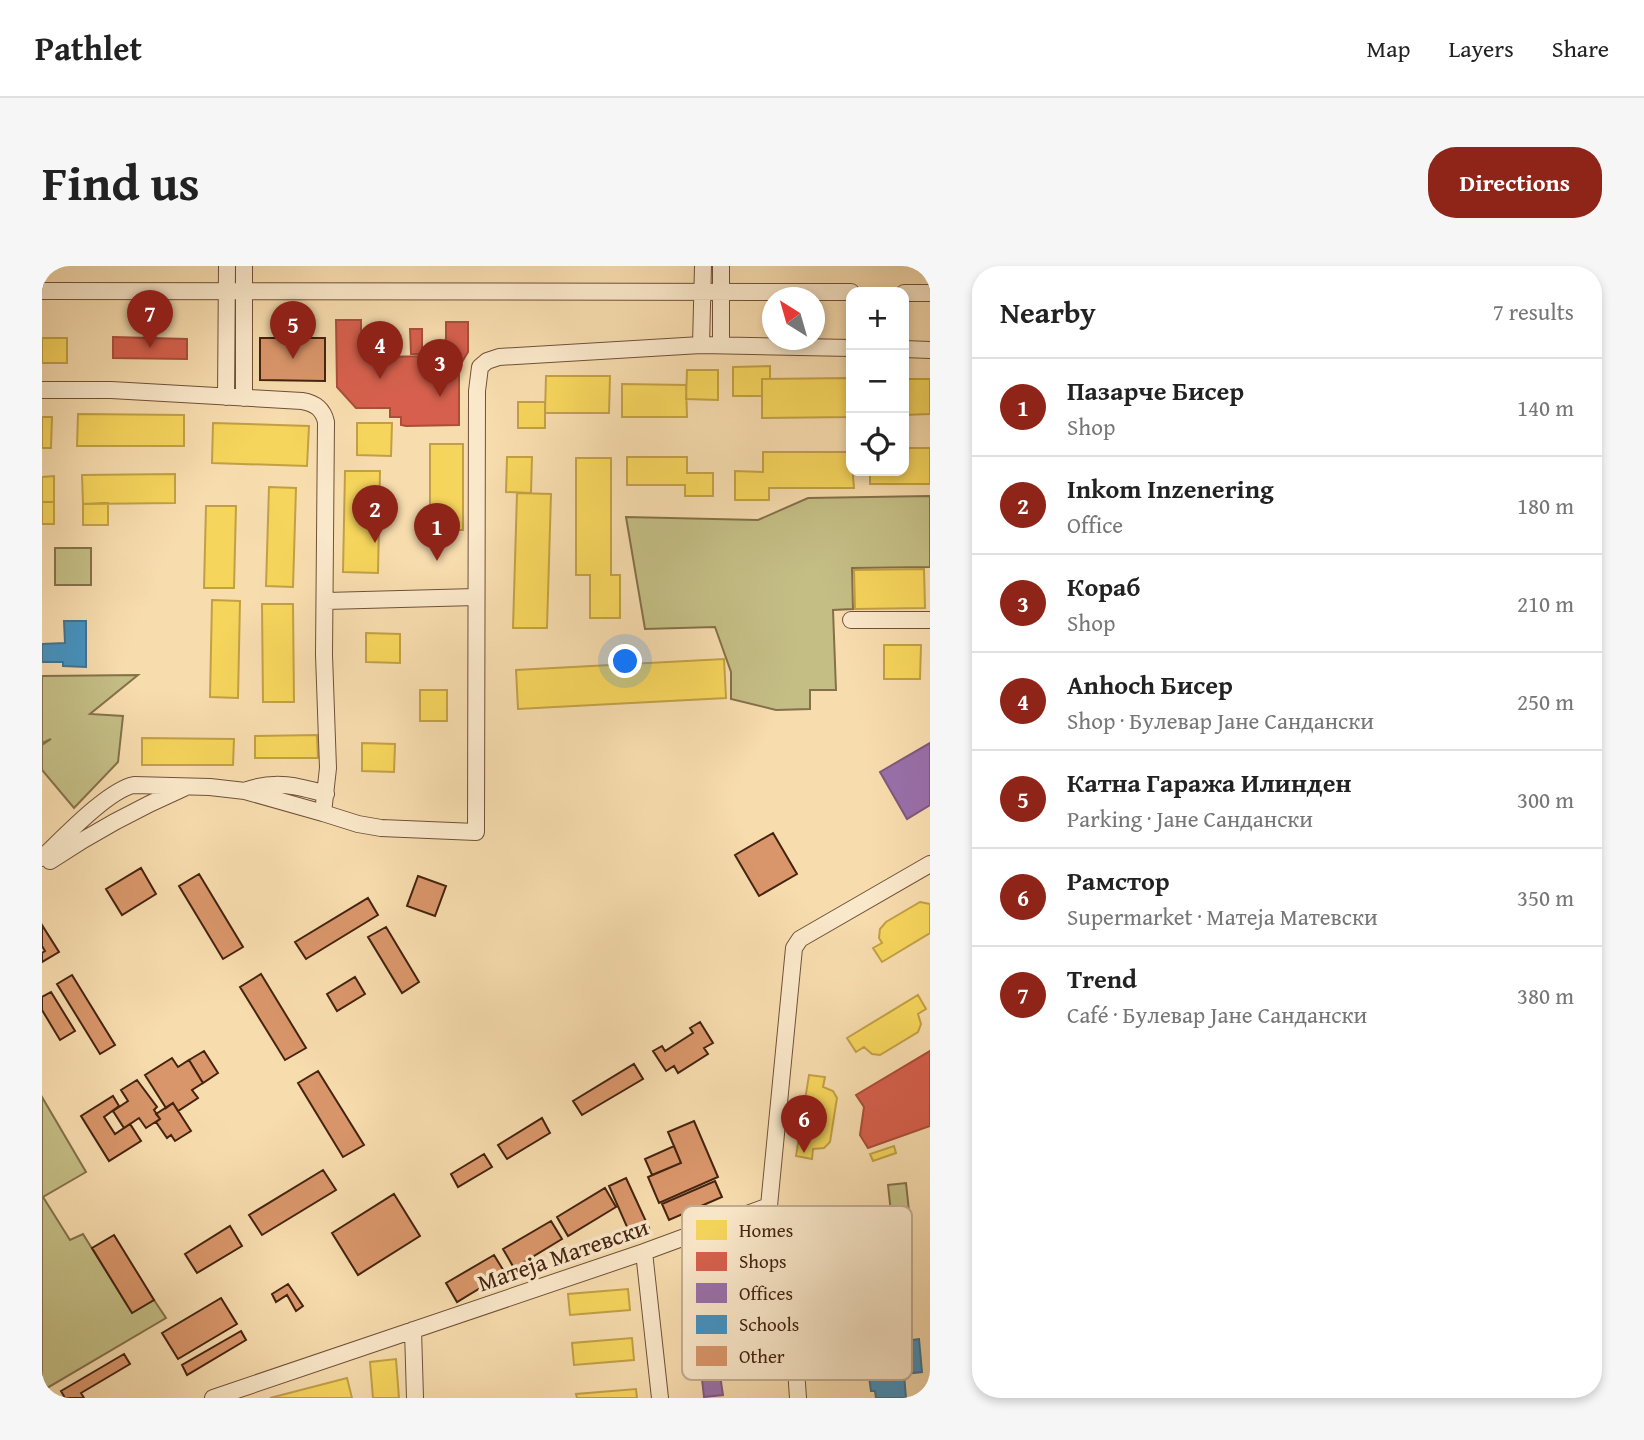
<!DOCTYPE html>
<html lang="en">
<head>
<meta charset="utf-8">
<style>
	:root { --surface:#fff; --page:#f6f6f6; --text:#222; --muted:#767676; --line:#e0e0e0; --accent:#8f2418 }
	body { margin:0; font-family:"Gentium Book Plus",serif; background:var(--page); color:var(--text) }
	.controls { position:absolute; right:21px; top:21px; display:grid; overflow:hidden; border-radius:14px; box-shadow:0 4px 10px #0003 }
	.controls button { width:63px; height:63px; display:grid; place-items:center; padding:0; border:0; border-bottom:2px solid var(--line); background:var(--surface); color:var(--text); font:35px sans-serif }
	.compass { position:absolute; left:720px; top:21px; width:63px; height:63px; border-radius:50%; background:var(--surface); box-shadow:0 4px 10px #0003; rotate:323deg }
	.you { position:absolute; left:584px; top:396px; width:24px; height:24px; margin:-18px; border:5px solid #fff; border-radius:50%; background:#1a73e8; box-shadow:0 0 0 10px #1a73e833 }
	.badge { display:grid; place-items:center; width:46px; height:46px; border-radius:50%; background:var(--accent); color:#fff; font-size:23px; font-weight:700 }
	.pin { position:absolute; translate:-50% -58px; filter:drop-shadow(0 2px 4px #0008) }
	.pin::after { content:''; position:absolute; top:37px; width:24px; height:21px; background:inherit; clip-path:polygon(0 0,100% 0,50% 100%) }
	.list { margin:0; padding:0; list-style:none }
	h2 { display:flex; justify-content:space-between; align-items:center; height:91px; margin:0; padding:0 28px; font-size:30px }
	h2 small { font-size:23px; font-weight:400; color:var(--muted) }
	.list li { display:grid; grid-template-columns:46px 1fr auto; gap:21px; align-items:center; box-sizing:border-box; height:98px; padding:0 28px; border-top:2px solid var(--line) }
	.list b { display:block; font-size:26px; white-space:nowrap }
	.list p { margin:0; font-size:23px; white-space:nowrap; color:var(--muted) }
	.list em { font-size:23px; font-style:normal; color:var(--muted) }
	.icon { flex:none; width:38px; height:38px; fill:none; stroke:currentColor; stroke-width:2; stroke-linecap:round; stroke-linejoin:round }
	.map { position:relative; flex:none; width:888px; height:1132px; overflow:hidden; border-radius:28px }
	header { display:flex; align-items:center; gap:42px; box-sizing:border-box; height:98px; padding:0 35px; background:var(--surface); border-bottom:2px solid var(--line) }
	header strong { font-size:33px }
	nav { display:flex; gap:38px; margin-inline-start:auto; font-size:24px }
	.intro { display:flex; align-items:center; justify-content:space-between; box-sizing:border-box; height:168px; padding:0 42px }
	h1 { margin:0; font-size:49px }
	.button { padding:18px 32px; border-radius:28px; background:var(--accent); color:#fff; font-size:24px; font-weight:700 }
	main { display:flex; gap:42px; padding:0 42px }
	aside { flex:1; background:var(--surface); border-radius:28px; box-shadow:0 4px 10px #0003 }
	.map>svg:first-child { display:block }
</style>
</head>
<body>
<header>
<strong>Pathlet</strong>
<nav><a>Map</a><a>Layers</a><a>Share</a></nav>
</header>
<div class="intro"><h1>Find us</h1><a class="button">Directions</a></div>
<main>
<div class="map">
<svg width="888" height="1132" viewBox="0 0 888 1132">
	<rect width="100%" height="100%" fill="#f7dcae"/>
	<filter id="stains"><feTurbulence type="fractalNoise" baseFrequency=".00286" numOctaves="4"/><feColorMatrix values="0 0 0 0 .2 0 0 0 0 .09 0 0 0 0 .02 0 0 0 .5 -.17"/></filter>
	<radialGradient id="worn" r=".72"><stop offset=".6" stop-color="#630" stop-opacity="0"/><stop offset="1" stop-color="#630" stop-opacity=".3"/></radialGradient>
	<path fill="#c4be85" stroke="#84704a" stroke-width="2" d="M888,230V301L810,302L811,343L791,344L794,424H768V443L734,444L689,433V406L673,361L603,363L584,251L716,254L766,232Z
		M13,282H49V319H13Z
		M96,409L48,448L81,450L76,496L32,542L0,504V479L9,473L0,477V410Z
		M0,831L44,906L1,931L28,974L41,968L90,1047L112,1034L124,1052L0,1125Z
		M864,917L868,954L850,956L846,919Z"/>
	<path fill="#f6d55c" stroke="#c1a045" stroke-width="2" d="M0,72H25V97H0Z
		M728,100V113H720V130H691V101Z
		M645,104H676V134L644,133Z
		M504,110H568L567,147H503Z
		M809,112V151L720,152V113Z
		M862,113H888V148L862,149Z
		M580,118L644,119L645,151H580Z
		M476,136H503V162H476Z
		M36,148L142,149V180H35Z
		M0,151H10L9,182H0Z
		M171,157L267,160L265,200L170,197Z
		M315,157H350L349,190L315,189Z
		M388,178H421V264H388Z
		M862,182H888V218H828V205H862Z
		M721,186H809L812,222H727V234H693V205L721,206Z
		M465,191H490L489,227L464,226Z
		M585,191H645V207H671V230H643V219H585Z
		M534,192H569V309H578V352H548V309H534Z
		M303,205H338L336,307L301,306Z
		M133,208V237L41,238L40,209Z
		M12,210V236H0V211Z
		M227,221L254,222L251,321L224,320Z
		M475,227L509,228L505,362H471Z
		M0,236H12V258H0Z
		M66,237V259H41V238Z
		M164,240H194L192,322H162Z
		M882,303L883,342L813,343L812,304Z
		M170,334L198,335L196,432L168,431Z
		M220,338H251L252,436H221Z
		M324,367L358,368V397L324,396Z
		M842,379H879L878,413H842Z
		M682,393L684,432L476,443L474,404Z
		M378,424H405V455H378Z
		M275,469L276,492H213V470Z
		M100,472L192,473L191,499H100Z
		M320,477L353,478L352,506L320,505Z
		M878,636L888,638V667L840,696L831,682L840,677L837,672L838,663L844,656Z
		M876,729L884,743L876,748L879,758L876,766L838,789L830,788L822,781L814,786L805,772Z
		M767,809L783,811L781,821L791,825L795,832L788,876L782,882L771,883L770,893L754,890Z
		M852,880L854,887L831,895L828,888Z
		M586,1023L588,1044L528,1049L526,1028Z
		M590,1072L592,1094L532,1099L530,1077Z
		M354,1093L357,1132H331L328,1096Z
		M305,1112L310,1132H228Z
		M594,1123L595,1132H535L534,1128Z"/>
	<path fill="#d6604d" stroke="#aa4e3b" stroke-width="2" d="M294,54H319V75L329,87L338,91L390,90L402,79L404,72V56H426V86L417,101V159L364,160L359,159V151H348V142H314L295,121Z
		M368,63H380V88H369Z
		M71,71L145,73V93L71,92Z
		M888,785V860L826,882L818,869L822,841L814,829Z"/>
	<path fill="#9970ab" stroke="#80597c" stroke-width="2" d="M888,477V539L865,553L838,506Z
		M686,1054L691,1096L701,1094L702,1107L678,1109L681,1129L662,1131L655,1068L666,1067L665,1056Z"/>
	<path fill="#4393c3" stroke="#43718d" stroke-width="2" d="M22,355H44V401L21,400V396H0V378L23,377Z
		M877,1073L880,1106L862,1108L864,1132H834L833,1125H829L827,1111L845,1109L844,1106L856,1105L853,1076Z"/>
	<path fill="#d9966a" stroke="#442310" stroke-width="2" d="M218,72H283V115L218,114Z
		M731,567L755,608L717,630L693,589Z
		M99,602L114,628L80,649L64,623Z
		M157,608L201,681L181,693L137,620Z
		M376,610L404,620L393,650L365,640Z
		M326,632L336,649L264,693L253,676Z
		M0,659L17,686L0,696V687L3,685L0,680Z
		M344,661L377,716L360,727L326,671Z
		M219,708L264,782L243,794L198,721Z
		M30,709L73,779L58,788L15,718Z
		M313,711L323,728L295,745L285,728Z
		M9,726L33,765L18,774L0,744V731Z
		M658,756L671,777L662,782L666,788L636,807L632,800L624,805L611,785L620,780L623,785L651,767L648,762Z
		M162,785L176,807L161,817L147,794Z
		M130,792L136,801L147,794L161,817L150,824L156,832L136,845L131,837L124,842L103,809Z
		M592,798L601,813L540,849L531,835Z
		M276,805L322,879L301,891L256,817Z
		M95,814L115,841L112,844L118,853L104,862L97,852L82,862L71,845L86,835L79,824Z
		M71,830L77,840L62,851L73,868L88,858L99,875L67,895L39,850Z
		M131,837L149,865L133,875L129,869L125,872L114,856L118,853L114,848Z
		M500,852L508,867L465,893L456,879Z
		M652,855L676,911L617,937L606,911L639,897L626,866Z
		M632,880L639,897L610,909L603,893Z
		M442,888L450,901L416,921L409,908Z
		M281,904L294,924L220,969L207,949Z
		M584,912L607,962L589,970L567,920Z
		M673,915L680,931L627,954L620,938Z
		M563,922L574,941L526,970L515,951Z
		M352,928L378,970L316,1009L290,967Z
		M509,955L520,973L472,1002L461,983Z
		M188,960L200,980L155,1007L143,988Z
		M72,969L112,1034L90,1047L50,982Z
		M452,989L463,1007L415,1036L404,1017Z
		M246,1018L261,1040L254,1045L245,1029L234,1036L230,1028Z
		M179,1032L195,1058L136,1093L120,1067Z
		M199,1065L204,1074L145,1109L140,1099Z
		M82,1088L88,1098L39,1127L42,1132H23L19,1125Z"/>
	<g fill="none" stroke-linecap="round" stroke-linejoin="round">
		<defs>
			<path id="minor" d="M0,25L809,26
				M862,27H888
				M659,79L661,0
				M679,79V0
				M862,83L888,84
				M0,124H69L260,135C273,137 281,143 284,156L282,389L286,502L281,547L316,558L339,562L434,566L435,125L438,101L445,95L457,91L659,79L809,82
				M184,131L185,0
				M202,132V0
				M284,335L434,331
				M809,354H888
				M205,524C234,514 256,520 284,528
				M0,592C20,573 66,524 92,519L168,521L203,525L281,547
				M8,595C50,567 96,542 142,522
				M602,986L618,1132
				M371,1064L373,1132
				M754,1103L756,1132
				M171,1132L602,986L727,940L752,682L758,673L888,598"/>
		</defs>
		<use href="#minor" stroke="#715138" stroke-width="18"/>
		<use href="#minor" stroke="#fae8ca" stroke-width="16"/>
	</g>
	<g text-anchor="middle" stroke-width="7" stroke-linejoin="round" paint-order="stroke">
		<g font-size="24" fill="#442310" stroke="#fae8ca">
			<text transform="translate(521 989) rotate(-19)" y="8">Матеја Матевски</text>
		</g>
	</g>
	<rect x="640" y="940" width="230" height="174" rx="10" fill="#fae8ca" stroke="#c3ad92" stroke-width="2"/>
	<rect x="654" y="954" width="31" height="20" fill="#f6d55c"/>
	<rect x="654" y="986" width="31" height="19" fill="#d6604d"/>
	<rect x="654" y="1017" width="31" height="20" fill="#9970ab"/>
	<rect x="654" y="1049" width="31" height="19" fill="#4393c3"/>
	<rect x="654" y="1080" width="31" height="20" fill="#d9966a"/>
	<g font-size="19" fill="#442310">
		<text x="697" y="971">Homes</text>
		<text x="697" y="1002">Shops</text>
		<text x="697" y="1034">Offices</text>
		<text x="697" y="1065">Schools</text>
		<text x="697" y="1097">Other</text>
	</g>
	<rect width="100%" height="100%" filter="url(#stains)"/>
	<rect width="100%" height="100%" fill="url(#worn)"/>
</svg>
<div class="controls">
<button>+</button>
<button>−</button>
<button><svg class="icon" aria-label="locate" viewBox="0 0 24 24"><circle cx="12" cy="12" r="6"/><path d="M12 2v4M12 18v4M2 12h4M18 12h4"/></svg></button>
</div>
<svg class="compass" viewBox="-18 -18 36 36"><path d="M0-13l5 13h-10z" fill="#e53935"/><path d="M0 13l5-13h-10z" fill="#767676"/></svg>
<div class="you"></div>
<div class="pin badge" style="left:395px;top:295px">1</div>
<div class="pin badge" style="left:333px;top:277px">2</div>
<div class="pin badge" style="left:398px;top:131px">3</div>
<div class="pin badge" style="left:338px;top:113px">4</div>
<div class="pin badge" style="left:251px;top:93px">5</div>
<div class="pin badge" style="left:762px;top:887px">6</div>
<div class="pin badge" style="left:108px;top:82px">7</div>
</div>
<aside>
<h2>Nearby<small>7 results</small></h2>
<ul class="list">
<li><span class="badge">1</span><div><b>Пазарче Бисер</b><p>Shop</p></div><em>140 m</em></li>
<li><span class="badge">2</span><div><b>Inkom Inzenering</b><p>Office</p></div><em>180 m</em></li>
<li><span class="badge">3</span><div><b>Кораб</b><p>Shop</p></div><em>210 m</em></li>
<li><span class="badge">4</span><div><b>Anhoch Бисер</b><p>Shop · Булевар Јане Сандански</p></div><em>250 m</em></li>
<li><span class="badge">5</span><div><b>Катна Гаража Илинден</b><p>Parking · Јане Сандански</p></div><em>300 m</em></li>
<li><span class="badge">6</span><div><b>Рамстор</b><p>Supermarket · Матеја Матевски</p></div><em>350 m</em></li>
<li><span class="badge">7</span><div><b>Trend</b><p>Café · Булевар Јане Сандански</p></div><em>380 m</em></li>
</ul>
</aside>
</main>
</body>
</html>
